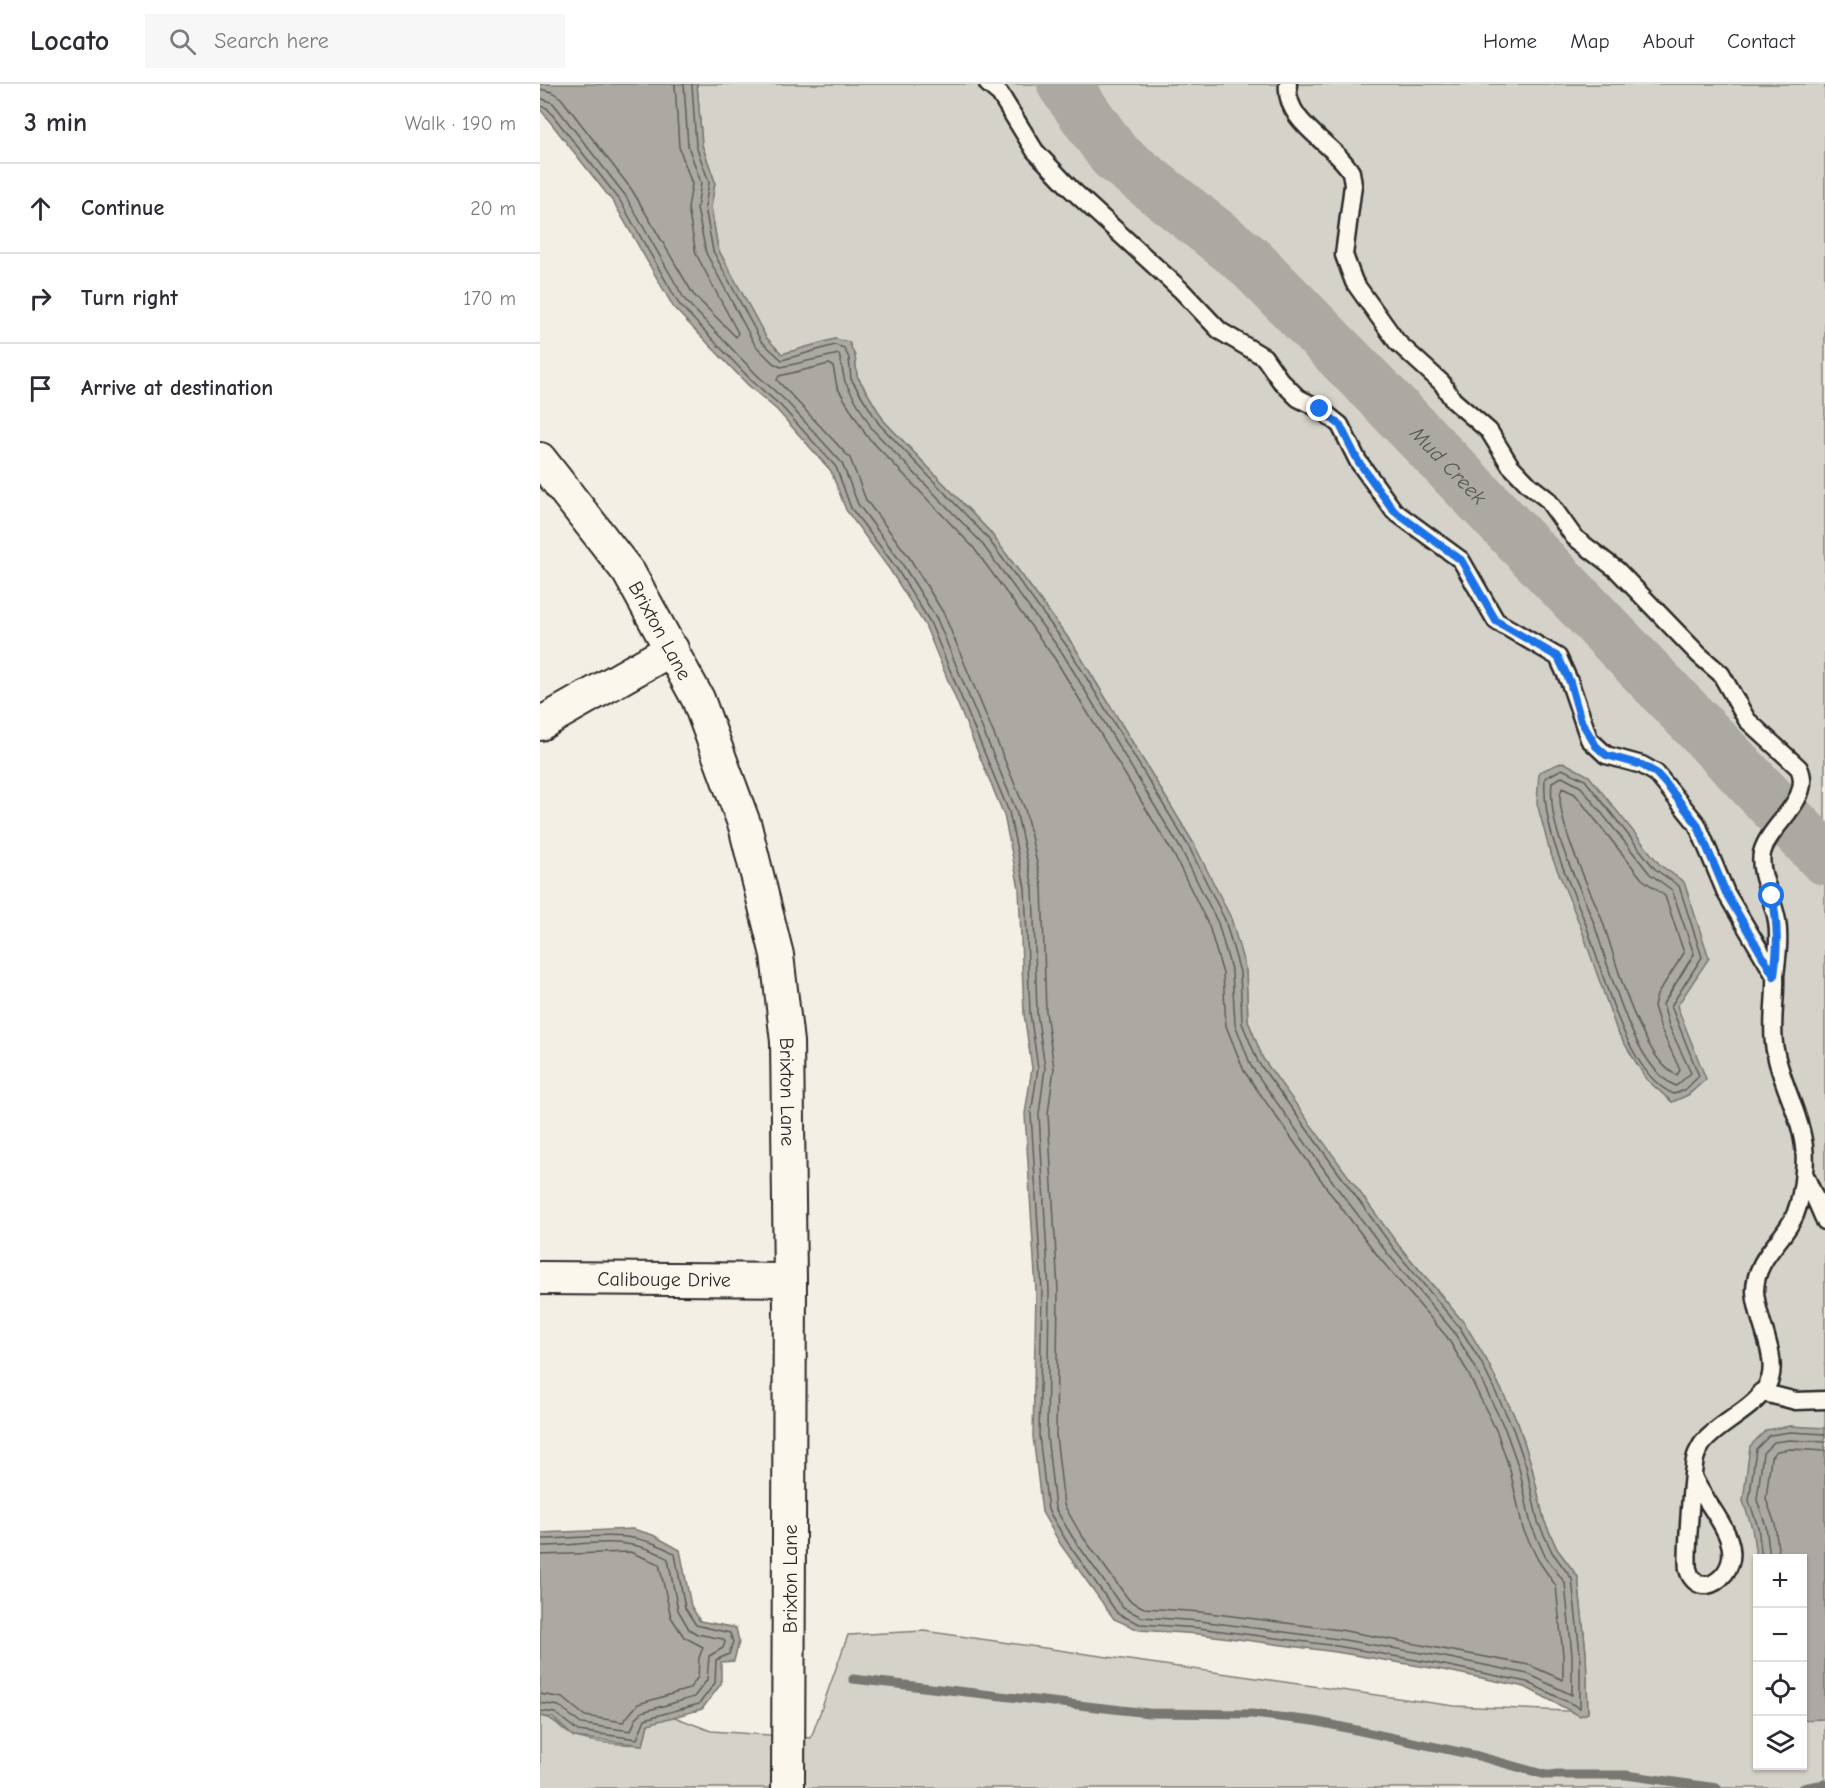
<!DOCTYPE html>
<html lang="en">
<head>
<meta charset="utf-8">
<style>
	:root { --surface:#fff; --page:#f7f7f7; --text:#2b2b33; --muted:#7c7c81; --line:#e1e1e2 }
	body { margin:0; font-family:"Comic Neue",sans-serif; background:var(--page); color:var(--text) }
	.controls { position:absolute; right:18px; bottom:18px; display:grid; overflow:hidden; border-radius:0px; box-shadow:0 2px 4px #0004 }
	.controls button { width:54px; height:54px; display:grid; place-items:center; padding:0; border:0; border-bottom:2px solid var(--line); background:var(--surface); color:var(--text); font:30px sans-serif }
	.stop { position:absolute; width:18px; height:18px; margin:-14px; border:4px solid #1a73e8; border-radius:50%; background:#fff }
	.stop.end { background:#1a73e8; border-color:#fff; box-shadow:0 2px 6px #0008 }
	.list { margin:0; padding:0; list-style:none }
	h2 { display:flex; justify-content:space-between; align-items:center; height:78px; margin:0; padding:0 24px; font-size:26px }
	h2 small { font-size:20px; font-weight:400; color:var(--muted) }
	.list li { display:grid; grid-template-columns:39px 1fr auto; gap:18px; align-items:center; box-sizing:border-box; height:90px; padding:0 24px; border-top:2px solid var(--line) }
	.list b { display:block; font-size:22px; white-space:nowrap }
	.list em { font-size:20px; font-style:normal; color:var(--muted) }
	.icon { flex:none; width:33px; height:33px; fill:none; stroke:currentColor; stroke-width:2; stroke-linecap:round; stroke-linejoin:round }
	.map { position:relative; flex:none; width:1285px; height:1704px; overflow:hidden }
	header { display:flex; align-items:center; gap:36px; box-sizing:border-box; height:84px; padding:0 30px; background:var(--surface); border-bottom:2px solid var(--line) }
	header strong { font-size:28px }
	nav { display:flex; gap:33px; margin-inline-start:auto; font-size:21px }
	.search { width:420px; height:54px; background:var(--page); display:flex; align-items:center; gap:15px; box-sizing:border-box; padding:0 21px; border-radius:0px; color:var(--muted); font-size:22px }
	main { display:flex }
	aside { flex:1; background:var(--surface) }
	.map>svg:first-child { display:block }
</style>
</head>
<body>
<header>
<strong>Locato</strong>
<div class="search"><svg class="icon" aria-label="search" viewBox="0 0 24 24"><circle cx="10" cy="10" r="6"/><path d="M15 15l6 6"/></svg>Search here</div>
<nav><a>Home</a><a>Map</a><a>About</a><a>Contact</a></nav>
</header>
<main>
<aside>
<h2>3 min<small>Walk · 190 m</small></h2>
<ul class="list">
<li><svg class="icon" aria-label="ahead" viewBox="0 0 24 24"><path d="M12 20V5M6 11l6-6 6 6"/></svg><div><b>Continue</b></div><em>20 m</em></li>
<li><svg class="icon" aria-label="right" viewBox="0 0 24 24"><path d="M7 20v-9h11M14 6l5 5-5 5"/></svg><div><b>Turn right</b></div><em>170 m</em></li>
<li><svg class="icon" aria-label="arrive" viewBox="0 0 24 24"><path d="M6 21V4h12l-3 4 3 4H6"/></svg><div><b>Arrive at destination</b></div></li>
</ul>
</aside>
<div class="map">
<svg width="1285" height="1704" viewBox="0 0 1285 1704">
	<rect width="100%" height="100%" fill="#f3efe4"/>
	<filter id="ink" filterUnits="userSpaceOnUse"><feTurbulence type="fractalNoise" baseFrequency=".0167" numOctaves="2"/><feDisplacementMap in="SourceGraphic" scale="12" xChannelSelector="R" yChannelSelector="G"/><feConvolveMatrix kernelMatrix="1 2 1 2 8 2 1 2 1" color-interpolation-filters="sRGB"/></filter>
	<g filter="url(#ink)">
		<path fill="#d5d2c9" stroke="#807e7a" stroke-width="1.5" fill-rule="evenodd" d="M157,0H1285V1704H0V1632C19,1635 21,1648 36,1653C57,1660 82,1660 103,1661L108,1640L132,1632L171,1647L271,1654L308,1551L384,1547L914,1622L1048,1628L1046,1569L1038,1493L1017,1465L1004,1436L991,1380L978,1339L946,1275L904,1214L859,1162L809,1097L723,975L708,937L706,887L654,760L534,562L450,448L344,337L317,292L315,272L295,255L242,270L226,254L178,165L171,123L175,98L162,61ZM1218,1474H1262V1682H1218Z"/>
		<path fill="#aca9a2" stroke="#787772" stroke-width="1.5" d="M0,0H157L162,61L175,98L171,123L178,165L226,253L242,270L295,255L309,258L315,272L317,292L344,337L450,448L534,562L654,760L691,834L706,887L708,937L723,975L859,1162L925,1240L946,1275L978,1339L991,1380L1004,1436L1017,1465L1038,1493L1046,1569L1048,1629L1040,1632L985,1603L903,1586L796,1568L659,1550L599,1546L574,1535L521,1461L502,1428L493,1352L496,1207L485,1030L492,984L484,930L479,804L464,731L385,541L350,486L306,426L291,387L237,326L208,301L134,224L74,119L0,25Z
			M1023,678L1049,692L1120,781L1144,798L1169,874L1137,922L1166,995L1148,1011L1132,1018L1106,995L1077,947L1040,841L1010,768L997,719L999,688Z
			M1250,1342L1285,1344V1635L1263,1636L1262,1474H1218L1217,1480L1212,1444L1203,1417L1210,1362L1226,1346Z
			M93,1445L113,1451L140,1466L151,1522L160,1537L196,1544L199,1558L194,1577L181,1578V1600L162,1625L108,1640L103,1661L34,1653L13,1634L0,1632V1449Z"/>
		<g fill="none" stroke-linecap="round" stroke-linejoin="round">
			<path stroke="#5f5d5b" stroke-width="1.5" d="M0,5L12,8L21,14L92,106L153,210L196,253L198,249L156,170L148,124L152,100L139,63L135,0
				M0,14L13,19L85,111L145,216L217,291L246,317L302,379L318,420L361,478L397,535L476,726L493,803L497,929L505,984L499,1030L509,1207L507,1351L515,1424L533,1454L583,1524L602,1533L660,1537L798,1555L905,1573L988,1590L1032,1611V1571L1025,1499L1005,1472L991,1441L979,1384L965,1345L934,1281L914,1248L848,1170L798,1105L711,982L695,940L692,889L678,839L642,767L523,570L440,457L332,345L305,298L299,270L241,283L233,279L215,261L166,169L157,124L161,99L148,62L144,0
				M0,22L7,24L79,115L139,220L212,297L241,322L296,383L311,424L355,482L390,538L469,728L485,804L490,929L498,984L491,1030L502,1207L499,1352L508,1426L527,1458L578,1530L600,1540L659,1544L797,1562L904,1581L987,1598L1040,1624V1570L1032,1495L1012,1468L998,1438L986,1382L972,1342L941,1278L920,1244L854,1165L718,978L702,939L700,888L685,836L649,763L529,565L446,452L339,340L311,295L309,274L304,264L295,261L242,276L221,257L173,167L165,123L169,98L156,62L152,0
				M289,280L293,282L297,303L326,351L433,463L515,575L634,771L669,842L683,890L686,942L704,987L791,1110L841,1176L907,1253L926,1285L957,1348L970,1386L983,1445L998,1476L1016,1502L1023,1571V1596L989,1581L800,1546L661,1528L604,1524L589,1516L540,1449L524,1421L516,1351L518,1207L508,1030L514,984L506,928L502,802L485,725L404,530L369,473L326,416L310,374L237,296L239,292Z
				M1022,685L1045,696L1115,785L1139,802L1162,873L1131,922L1159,992L1145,1006L1134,1010C1086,992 1062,883 1045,838C1027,791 1002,746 1005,694Z
				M1022,693L1041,703L1110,790L1132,806L1154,870L1123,920L1129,942L1151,989L1136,1002C1093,985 1068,878 1053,837C1037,793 1007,746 1012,698Z
				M1022,704L1035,710L1102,795L1125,812L1144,869L1117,911L1114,922L1121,945L1140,986L1137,991C1119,984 1107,957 1099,941C1082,907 1074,869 1061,833C1051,808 1011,727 1022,704Z
				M0,1455C47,1455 94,1442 135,1470L145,1524L156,1541L190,1549L193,1558L189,1570L176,1576L175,1599L159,1620L105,1635L97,1655L38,1647L15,1629L0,1627
				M0,1462C43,1462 91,1449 128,1475L138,1526L149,1545L157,1550L183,1555L185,1558L183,1564L169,1572L167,1596L154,1613L102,1628L96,1634L91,1647L41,1640L19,1622L0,1619
				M0,1471L90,1468L119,1480L131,1533L144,1553L163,1563L159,1574L158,1593L149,1605L98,1620L83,1638L45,1632L23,1614L0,1610
				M1222,1474L1218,1443L1209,1417L1216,1365L1230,1351L1250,1348L1285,1350
				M1230,1474L1226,1442L1217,1416L1223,1369L1234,1358L1250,1356L1285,1358
				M1239,1474L1235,1440L1226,1415L1231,1373L1237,1367L1251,1365L1285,1367"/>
			<path stroke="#787772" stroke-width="9" d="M313,1595L608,1629L712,1630L774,1637L938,1672L1006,1691H1086L1177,1704
				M1263,1704L1285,1700"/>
			<path stroke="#aca9a2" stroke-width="54" id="s1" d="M524,0L574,71L709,177L860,331L1285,774"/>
			<defs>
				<path id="service" d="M448,0L460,10L495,67L531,105L641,206L680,247L724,273L740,296L758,314L780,325L800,341L818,377L854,427L921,476L956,537L1018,573L1030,599L1049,655L1066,671L1102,681L1116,689L1157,740L1186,809L1235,892C1237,874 1240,855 1237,837C1234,816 1218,790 1222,769C1229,740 1274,716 1259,684L1207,636L1181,590L1159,571L1077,486L1034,453L1007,415L989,401L970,381L949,347L913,316L902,299L857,258L814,198L804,171L813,101L811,88C793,58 744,39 748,0
					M1264,1089L1285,1137
					M1221,1308L1256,1317L1285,1316
					M1153,1392C1163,1420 1208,1458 1185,1489C1181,1494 1175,1500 1167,1501C1157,1502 1150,1494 1148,1485C1146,1476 1152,1382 1156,1372C1157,1368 1160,1364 1162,1360C1180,1337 1220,1324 1230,1295C1238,1270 1215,1232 1215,1206C1216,1173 1243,1158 1255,1131C1260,1118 1263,1101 1264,1087C1270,1042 1240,1004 1234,960C1231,937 1236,915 1235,892"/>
				<g id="minor">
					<path id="s2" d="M0,375L89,489L158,615L205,742L237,871L247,958L250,1196L248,1704"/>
					<path d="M0,640L132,565"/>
					<path id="s3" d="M0,1194L250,1196"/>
				</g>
			</defs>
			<use href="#service" stroke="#2b2b2b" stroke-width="21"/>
			<use href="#minor" stroke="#2b2b2b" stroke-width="36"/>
			<use href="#service" stroke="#fbf7ec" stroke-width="16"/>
			<use href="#minor" stroke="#fbf7ec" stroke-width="32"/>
		</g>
	</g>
	<g fill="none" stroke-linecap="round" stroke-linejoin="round" filter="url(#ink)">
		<path stroke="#1a73e8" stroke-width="8" d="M780,325L800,341L818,377L854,427L921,476L956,537L1018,573L1030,598L1041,637L1056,662L1066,671L1102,681L1116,689L1126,700L1157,740L1186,809L1234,892C1238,863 1238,840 1232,812"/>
	</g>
	<g text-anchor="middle" stroke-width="4.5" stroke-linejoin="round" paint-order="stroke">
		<g font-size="20" fill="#2b2b2b" stroke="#fbf7ec">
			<text dy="7" stroke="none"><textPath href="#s2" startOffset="210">Brixton Lane</textPath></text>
			<text dy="7" stroke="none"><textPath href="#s2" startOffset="694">Brixton Lane</textPath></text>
			<text dy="7" stroke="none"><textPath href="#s3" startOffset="124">Calibouge Drive</textPath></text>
			<text transform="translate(250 1495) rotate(-90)" y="7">Brixton Lane</text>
		</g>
		<g font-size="21" font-style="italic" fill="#585755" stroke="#fbf7ec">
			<text dy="7" stroke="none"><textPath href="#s1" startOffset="544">Mud Creek</textPath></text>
		</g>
	</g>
</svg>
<div class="controls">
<button>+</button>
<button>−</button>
<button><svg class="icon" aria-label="locate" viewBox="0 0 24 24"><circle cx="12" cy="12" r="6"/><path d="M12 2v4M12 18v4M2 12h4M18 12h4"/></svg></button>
<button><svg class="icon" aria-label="layers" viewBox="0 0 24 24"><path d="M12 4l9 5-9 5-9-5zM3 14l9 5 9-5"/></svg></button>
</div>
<div class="stop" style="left:1232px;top:812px"></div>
<div class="stop end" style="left:780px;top:325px"></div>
</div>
</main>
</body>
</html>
